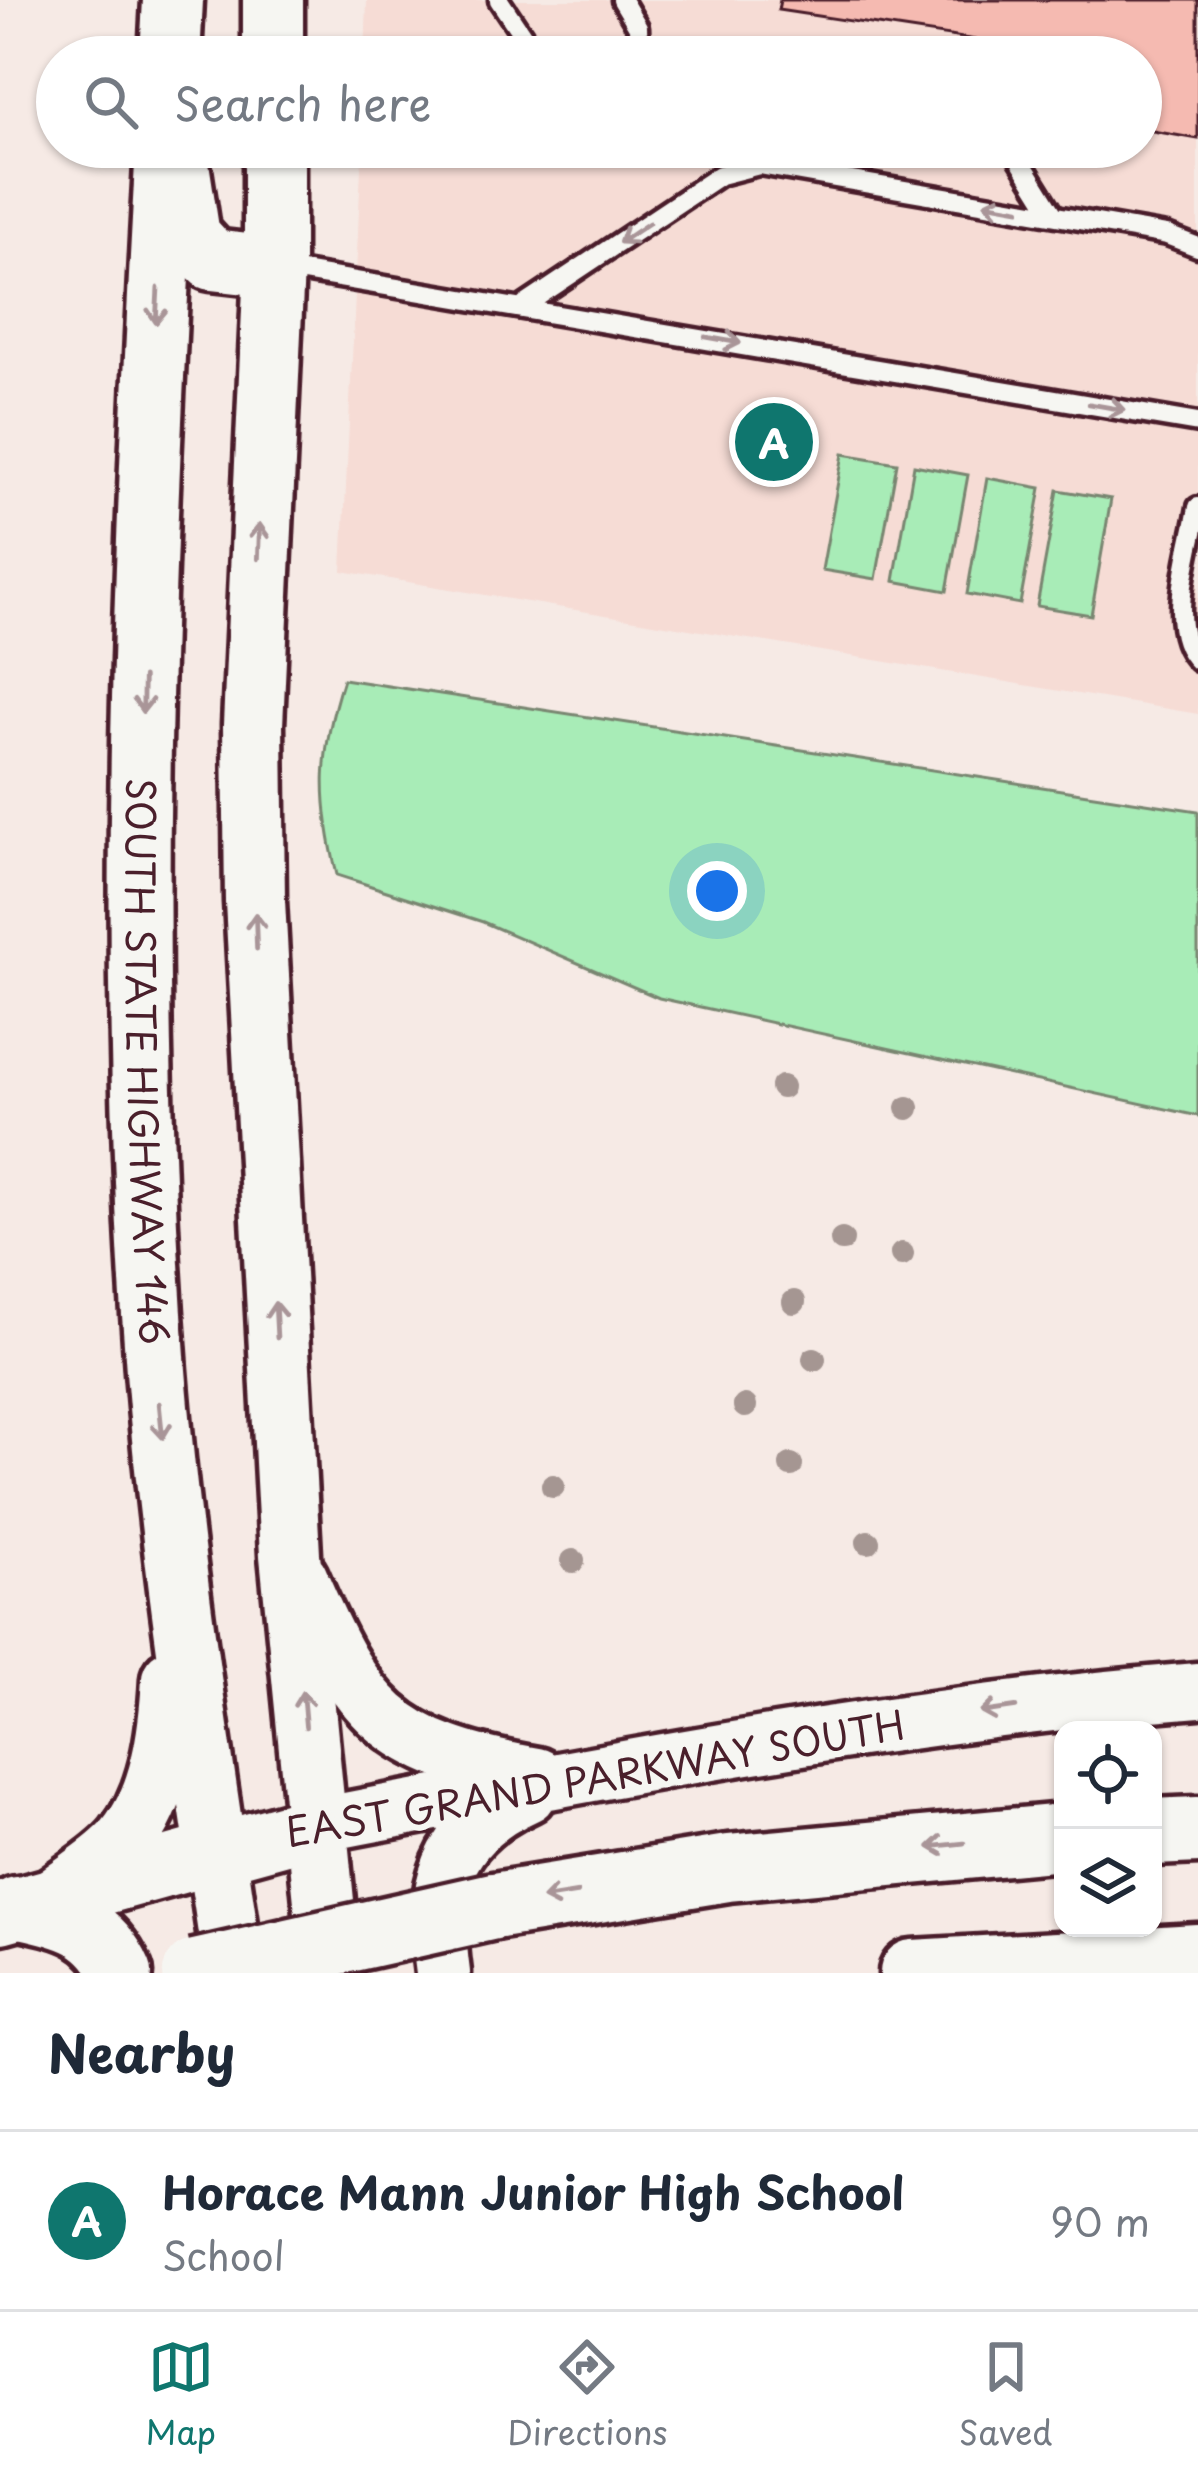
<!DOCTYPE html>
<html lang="en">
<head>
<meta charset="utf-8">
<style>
	:root { --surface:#fff; --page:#f6f6f7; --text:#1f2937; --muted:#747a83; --line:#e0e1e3; --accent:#0f766e }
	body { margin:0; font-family:"Playpen Sans",sans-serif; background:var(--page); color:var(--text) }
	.controls { position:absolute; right:36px; bottom:36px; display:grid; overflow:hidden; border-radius:24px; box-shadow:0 3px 9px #0004 }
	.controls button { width:108px; height:108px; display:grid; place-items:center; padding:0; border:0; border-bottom:3px solid var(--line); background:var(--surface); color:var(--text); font:60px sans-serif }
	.you { position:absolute; left:717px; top:891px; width:42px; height:42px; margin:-30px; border:9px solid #fff; border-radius:50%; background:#1a73e8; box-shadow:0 0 0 18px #1a73e833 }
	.badge { display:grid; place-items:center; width:78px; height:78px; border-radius:50%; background:var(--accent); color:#fff; font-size:39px; font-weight:700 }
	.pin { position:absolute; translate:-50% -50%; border:6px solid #fff; box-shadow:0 3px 12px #0006 }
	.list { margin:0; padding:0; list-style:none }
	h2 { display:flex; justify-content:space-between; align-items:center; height:156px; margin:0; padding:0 48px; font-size:51px }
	h2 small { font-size:39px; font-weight:400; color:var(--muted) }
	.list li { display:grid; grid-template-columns:78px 1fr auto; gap:36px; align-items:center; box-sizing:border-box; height:180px; padding:0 48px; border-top:3px solid var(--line) }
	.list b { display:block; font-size:45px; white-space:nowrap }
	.list p { margin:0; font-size:39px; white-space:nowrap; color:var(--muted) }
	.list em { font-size:39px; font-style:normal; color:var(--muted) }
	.icon { flex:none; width:66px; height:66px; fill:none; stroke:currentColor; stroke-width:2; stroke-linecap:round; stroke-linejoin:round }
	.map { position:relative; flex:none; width:1198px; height:1973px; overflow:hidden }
	.search { position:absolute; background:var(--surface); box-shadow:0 3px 9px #0004; left:36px; right:36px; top:36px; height:132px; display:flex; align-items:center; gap:30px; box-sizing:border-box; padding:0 42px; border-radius:66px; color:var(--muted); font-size:45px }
	.sheet { height:336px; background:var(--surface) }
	nav { display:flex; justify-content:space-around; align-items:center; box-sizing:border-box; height:168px; border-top:3px solid var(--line); background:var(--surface); font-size:33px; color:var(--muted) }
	nav a { display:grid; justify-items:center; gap:6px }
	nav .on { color:var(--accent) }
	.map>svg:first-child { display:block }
</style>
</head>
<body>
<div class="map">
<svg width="1198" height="1973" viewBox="0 0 1198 1973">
	<rect width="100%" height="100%" fill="#f6eae5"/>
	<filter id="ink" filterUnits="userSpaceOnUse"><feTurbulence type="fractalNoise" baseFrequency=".00833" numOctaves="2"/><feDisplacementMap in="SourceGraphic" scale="24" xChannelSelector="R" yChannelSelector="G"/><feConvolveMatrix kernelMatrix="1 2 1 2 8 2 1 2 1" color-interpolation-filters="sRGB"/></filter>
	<g filter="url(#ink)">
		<path fill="#f6dcd5" d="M367,0H1198V714L342,571L362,147H1141V57H365Z"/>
		<path fill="#a8ecb7" stroke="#798671" stroke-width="3" d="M843,454L897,463L876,579L822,570Z
			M914,465L968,475L947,591L894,581Z
			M987,478L1041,488L1020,604L967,594Z
			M1058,490L1111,499L1091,615L1037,606Z
			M343,679L1198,811V1116L659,998L483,922L337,875C319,799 319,754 343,679Z"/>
		<path fill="#f5bab1" stroke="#4a1f2b" stroke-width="3" d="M780,0H1198V139L1141,129V57H1028L1029,48L778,10Z"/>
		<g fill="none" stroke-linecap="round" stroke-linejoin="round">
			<defs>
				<path id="lane" d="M499,0L537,57
					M622,0L638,27L639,57
					M1012,147L1054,215
					M285,269L1198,423
					M525,305L720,175L759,165L1167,235L1198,247
					M1198,507C1192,548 1163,629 1198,661"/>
				<path id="secondary" d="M300,1577C358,1712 387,1749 537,1775
					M314,1826C607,1770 901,1713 1198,1690
					M443,1973C431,1887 444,1833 528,1795"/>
				<g id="primary">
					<path d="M273,0V57"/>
					<path d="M170,57L173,0"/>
					<path id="s1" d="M166,147C143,554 125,963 156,1371C172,1572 205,1773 234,1973"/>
					<path d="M274,147V267L253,725L255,901L290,1555L331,1973"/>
					<path d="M180,171L190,236L212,260L274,267"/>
					<path d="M59,1894C80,1878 109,1861 126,1840C161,1796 169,1734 172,1679"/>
					<path d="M17,1907C66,1918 101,1924 122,1973"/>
					<path d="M0,1913L314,1826"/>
				</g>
				<path id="highway" d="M1153,1832L1198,1830
					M494,1906L728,1868L1063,1837
					M913,1973L1198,1957"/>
			</defs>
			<use href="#lane" stroke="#4a1f2b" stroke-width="27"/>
			<use href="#secondary" stroke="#4a1f2b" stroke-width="63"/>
			<use href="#primary" stroke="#4a1f2b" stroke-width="69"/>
			<use href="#highway" stroke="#4a1f2b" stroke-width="75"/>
			<use href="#lane" stroke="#f6f6f2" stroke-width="18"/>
			<use href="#secondary" stroke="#f6f6f2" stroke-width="54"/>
			<use href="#primary" stroke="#f6f6f2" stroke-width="60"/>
			<use href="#highway" stroke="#f6f6f2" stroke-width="66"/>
			<defs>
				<path id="highway-bridge" d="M196,1973L494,1906"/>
			</defs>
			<use href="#highway-bridge" stroke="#4a1f2b" stroke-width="75" stroke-linecap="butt"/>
			<use href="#highway-bridge" stroke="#f6f6f2" stroke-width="66"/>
		</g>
		<g fill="#a59692">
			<circle cx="782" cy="1087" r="12"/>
			<circle cx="908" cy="1108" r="12"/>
			<circle cx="842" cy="1240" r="12"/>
			<circle cx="902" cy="1254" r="12"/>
			<circle cx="794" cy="1302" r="12"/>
			<circle cx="814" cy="1359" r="12"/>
			<circle cx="745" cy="1406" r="12"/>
			<circle cx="791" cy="1465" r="12"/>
			<circle cx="553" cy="1486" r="12"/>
			<circle cx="868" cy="1542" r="12"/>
			<circle cx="573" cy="1561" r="12"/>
		</g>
		<defs><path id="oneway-shaft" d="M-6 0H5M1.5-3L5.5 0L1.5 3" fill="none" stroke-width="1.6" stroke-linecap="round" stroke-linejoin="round" transform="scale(3)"/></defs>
		<g stroke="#a99598">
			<use href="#oneway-shaft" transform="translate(1002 206) rotate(-170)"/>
			<use href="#oneway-shaft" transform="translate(634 233) rotate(146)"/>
			<use href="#oneway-shaft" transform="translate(157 306) rotate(93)"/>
			<use href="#oneway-shaft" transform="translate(723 340) rotate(10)"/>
			<use href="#oneway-shaft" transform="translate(1107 407) rotate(10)"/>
			<use href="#oneway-shaft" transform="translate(259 541) rotate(-88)"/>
			<use href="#oneway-shaft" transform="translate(143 695) rotate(91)"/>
			<use href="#oneway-shaft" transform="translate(256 931) rotate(-92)"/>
			<use href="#oneway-shaft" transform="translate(276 1320) rotate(-93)"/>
			<use href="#oneway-shaft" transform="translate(161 1421) rotate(84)"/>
			<use href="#oneway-shaft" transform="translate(304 1709) rotate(-95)"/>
			<use href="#oneway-shaft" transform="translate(998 1710) rotate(172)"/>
			<use href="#oneway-shaft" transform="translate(946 1845) rotate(174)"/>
			<use href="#oneway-shaft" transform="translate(560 1896) rotate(171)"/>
		</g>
	</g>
	<g text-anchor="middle" stroke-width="12" stroke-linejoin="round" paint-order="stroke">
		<g font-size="39" fill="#4a1f2b" stroke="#f6f6f2">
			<text dy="14" stroke="none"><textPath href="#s1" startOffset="915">SOUTH STATE HIGHWAY 146</textPath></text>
			<text transform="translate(595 1779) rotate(-10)" y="14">EAST GRAND PARKWAY SOUTH</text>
		</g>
	</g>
</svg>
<div class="controls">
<button><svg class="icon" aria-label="locate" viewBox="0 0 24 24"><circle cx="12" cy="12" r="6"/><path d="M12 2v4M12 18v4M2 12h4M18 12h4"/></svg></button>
<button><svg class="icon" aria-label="layers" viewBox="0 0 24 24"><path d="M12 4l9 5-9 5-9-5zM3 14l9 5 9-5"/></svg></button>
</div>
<div class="you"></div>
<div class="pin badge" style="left:774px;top:442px">A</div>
<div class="search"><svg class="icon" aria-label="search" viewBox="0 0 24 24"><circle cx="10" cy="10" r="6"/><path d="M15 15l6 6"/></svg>Search here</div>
</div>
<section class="sheet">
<h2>Nearby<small></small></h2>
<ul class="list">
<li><span class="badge">A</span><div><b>Horace Mann Junior High School</b><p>School</p></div><em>90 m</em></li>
</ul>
</section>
<nav>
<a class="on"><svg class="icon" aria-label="map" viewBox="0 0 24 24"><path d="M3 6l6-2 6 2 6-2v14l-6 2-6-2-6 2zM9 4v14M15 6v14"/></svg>Map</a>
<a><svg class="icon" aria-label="directions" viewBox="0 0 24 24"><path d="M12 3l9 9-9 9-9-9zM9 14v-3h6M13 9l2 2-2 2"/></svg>Directions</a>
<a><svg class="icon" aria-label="saved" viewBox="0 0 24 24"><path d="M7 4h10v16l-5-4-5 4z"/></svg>Saved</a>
</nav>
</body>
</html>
